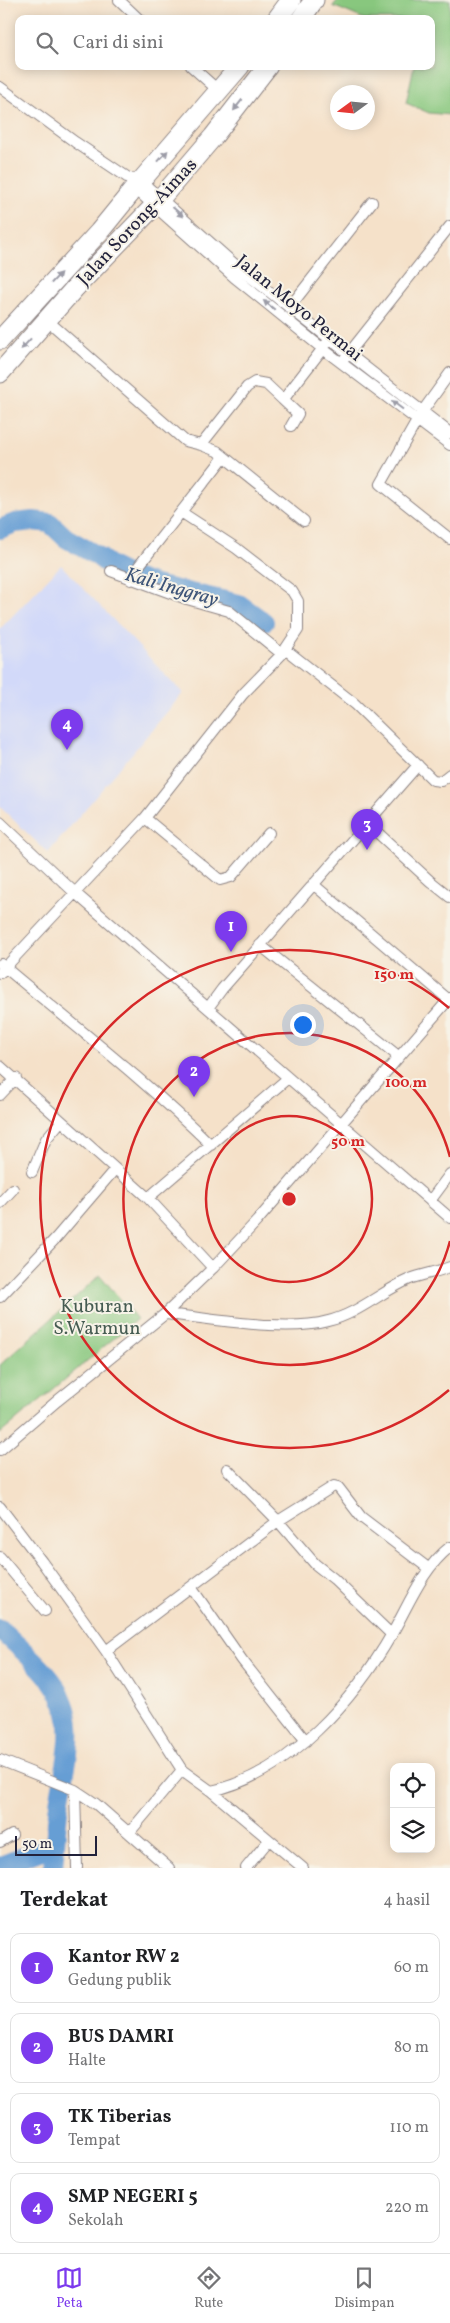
<!DOCTYPE html>
<html lang="id">
<head>
<meta charset="utf-8">
<style>
	:root { --surface:#fff; --page:#f6f6f6; --text:#202124; --muted:#757577; --line:#e0e0e0; --accent:#7c3aed }
	body { margin:0; font-family:Vollkorn,serif; background:var(--page); color:var(--text) }
	.controls { position:absolute; right:15px; bottom:15px; display:grid; overflow:hidden; border-radius:10px; box-shadow:0 2px 12px #0003 }
	.controls button { width:45px; height:45px; display:grid; place-items:center; padding:0; border:0; border-bottom:1px solid var(--line); background:var(--surface); color:var(--text); font:25px sans-serif }
	.compass { position:absolute; left:330px; top:85px; width:45px; height:45px; border-radius:50%; background:var(--surface); box-shadow:0 2px 12px #0003; rotate:255deg }
	.scale { position:absolute; left:15px; bottom:12px; width:82px; box-sizing:border-box; padding-left:5px; border:2px solid #22223b; border-top:0; font-size:14px; line-height:18px; white-space:nowrap; color:#22223b; -webkit-text-stroke:4px #f7f3e8; paint-order:stroke }
	.you { position:absolute; left:302px; top:1024px; width:18px; height:18px; margin:-12px; border:4px solid #fff; border-radius:50%; background:#1a73e8; box-shadow:0 0 0 8px #1a73e833 }
	.badge { display:grid; place-items:center; width:32px; height:32px; border-radius:50%; background:var(--accent); color:#fff; font-size:16px; font-weight:700 }
	.pin { position:absolute; translate:-50% -41px; filter:drop-shadow(0 1px 2px #0008) }
	.pin::after { content:''; position:absolute; top:26px; width:18px; height:15px; background:inherit; clip-path:polygon(0 0,100% 0,50% 100%) }
	.list { margin:0; padding:0; list-style:none }
	h2 { display:flex; justify-content:space-between; align-items:center; height:65px; margin:0; padding:0 20px; font-size:21px }
	h2 small { font-size:16px; font-weight:400; color:var(--muted) }
	.list li { display:grid; grid-template-columns:32px 1fr auto; gap:15px; align-items:center; box-sizing:border-box; height:70px; margin:0 10px 10px; padding:0 10px; border:1px solid var(--line); border-radius:10px }
	.list b { display:block; font-size:19px; white-space:nowrap }
	.list p { margin:0; font-size:16px; white-space:nowrap; color:var(--muted) }
	.list em { font-size:16px; font-style:normal; color:var(--muted) }
	.icon { flex:none; width:28px; height:28px; fill:none; stroke:currentColor; stroke-width:2; stroke-linecap:round; stroke-linejoin:round }
	.map { position:relative; flex:none; width:450px; height:1868px; overflow:hidden }
	.search { position:absolute; background:var(--surface); box-shadow:0 2px 12px #0003; left:15px; right:15px; top:15px; height:55px; display:flex; align-items:center; gap:12px; box-sizing:border-box; padding:0 18px; border-radius:10px; color:var(--muted); font-size:19px }
	.sheet { height:385px; background:var(--surface) }
	nav { display:flex; justify-content:space-around; align-items:center; box-sizing:border-box; height:70px; border-top:1px solid var(--line); background:var(--surface); font-size:14px; color:var(--muted) }
	nav a { display:grid; justify-items:center; gap:2px }
	nav .on { color:var(--accent) }
	.map>svg:first-child { display:block }
</style>
</head>
<body>
<div class="map">
<svg width="450" height="1868" viewBox="0 0 450 1868">
	<rect width="100%" height="100%" fill="#f7f3e8"/>
	<filter id="ink" filterUnits="userSpaceOnUse"><feTurbulence type="fractalNoise" baseFrequency=".02" numOctaves="2"/><feDisplacementMap in="SourceGraphic" scale="10" xChannelSelector="R" yChannelSelector="G"/><feConvolveMatrix kernelMatrix="1 2 1 2 8 2 1 2 1" color-interpolation-filters="sRGB"/></filter>
	<filter id="wash" filterUnits="userSpaceOnUse"><feTurbulence type="fractalNoise" baseFrequency=".0096" numOctaves="4" result="noise"/><feDisplacementMap in="SourceGraphic" scale="20" xChannelSelector="R" yChannelSelector="G"/><feGaussianBlur stdDeviation="1.12" result="paint"/><feColorMatrix in="noise" values="0 0 0 0 0 0 0 0 0 0 0 0 0 0 0 0 0 1.4 0 .05"/><feComposite in="paint" operator="in"/></filter>
	<g filter="url(#wash)">
		<rect width="100%" height="100%" fill="#f5e1c9"/>
		<path fill="#d2d9f9" d="M61,565L183,693L48,853L0,807V629Z"/>
		<path fill="#88c77e" stroke="#55745c" d="M338,0H450V115L429,113L406,103L414,66H431V19H364L333,6Z
			M100,1275L137,1319L0,1434V1365Z"/>
		<g fill="none" stroke-linecap="round" stroke-linejoin="round">
			<path stroke="#669ed4" stroke-width="20" d="M0,529L15,523L33,521L50,523L66,538L96,555L112,567L134,578L155,585L239,604L264,622
				M0,1629C16,1645 37,1661 51,1680C82,1721 66,1758 59,1804C56,1825 55,1847 53,1868
				M0,1866L55,1845"/>
		</g>
	</g>
	<g filter="url(#ink)">
		<g fill="none" stroke-linecap="round" stroke-linejoin="round">
			<defs>
				<path id="street" d="M119,0L139,19
					M191,66L220,92
					M0,87L75,142L127,177L141,181L240,269L450,433
					M132,186L234,277L323,349L450,445
					M289,308L372,202
					M47,320L185,441L201,445
					M345,358L450,226
					M450,373L422,412L381,484L450,539
					M283,400L298,414L291,426
					M304,521L217,451L201,445L247,387L255,382L266,384L283,400L327,343
					M111,571L187,599L229,611L282,654
					M131,580L138,567L224,457
					M285,649L355,704L433,780L441,781L450,774
					M145,818L220,880L231,877L269,833
					M0,822L74,892L450,1218
					M366,822L430,881L450,897
					M313,884L449,1000
					M260,945L398,1056
					M1,964C72,1024 145,1080 211,1145
					M0,973L145,818L243,694L282,654L298,630V601L292,591L236,548L181,512
					M208,1008L222,989L418,765
					M0,1066L148,1198L213,1268
					M0,1095L16,1078
					M32,1172L46,1139L61,1121
					M148,1198L288,1078
					M430,1201L450,1174
					M0,1203L13,1189
					M0,1297L56,1238L115,1169
					M165,1314L213,1268L257,1221L450,998
					M0,1450L57,1401L165,1314C211,1318 285,1333 328,1321C358,1314 382,1291 410,1279C423,1274 437,1272 450,1267
					M227,1469L278,1521L315,1564L334,1579L392,1635
					M0,1507L42,1562L106,1651L182,1770L211,1791C290,1774 355,1699 393,1632C410,1602 423,1568 450,1547
					M0,1557L45,1611
					M191,1587L242,1660L306,1741
					M106,1651L278,1521L334,1486L338,1487L361,1517L428,1568
					M0,1760L75,1790L96,1804L169,1868
					M75,1790L77,1868
					M211,1791L303,1868
					M129,1833L182,1770
					M0,1842L12,1835
					M246,1868L269,1840"/>
				<path id="highway" d="M277,19L291,0
					M301,19L314,0
					M0,340L99,232L134,189L240,66
					M0,373L74,289L154,206L213,137L268,66"/>
			</defs>
			<use href="#street" stroke="#8c8282" stroke-width="12"/>
			<use href="#highway" stroke="#8c8282" stroke-width="21"/>
			<use href="#street" stroke="#fff" stroke-width="10"/>
			<use href="#highway" stroke="#fff" stroke-width="19"/>
		</g>
		<defs><path id="oneway-solid" d="M-6-.8H1V-3.2L6.5 0L1 3.2V.8H-6Z" transform="scale(1.25)"/></defs>
		<g fill="#9c9ca7">
			<use href="#oneway-solid" transform="translate(238 105) rotate(128)"/>
			<use href="#oneway-solid" transform="translate(163 156) rotate(-48)"/>
			<use href="#oneway-solid" transform="translate(178 212) rotate(42)"/>
			<use href="#oneway-solid" transform="translate(56 278) rotate(-47)"/>
			<use href="#oneway-solid" transform="translate(269 305) rotate(-141)"/>
			<use href="#oneway-solid" transform="translate(26 344) rotate(132)"/>
			<use href="#oneway-solid" transform="translate(397 405) rotate(-143)"/>
		</g>
	</g>
	<g fill="none" stroke="#d62828" stroke-width="2.5">
		<circle cx="289" cy="1199" r="83"/>
		<path d="M450 1241A166 166 0 1 1 450 1157"/>
		<path d="M449 1390A249 249 0 1 1 449 1008"/>
	</g>
	<g text-anchor="middle" stroke-width="4" stroke-linejoin="round" paint-order="stroke">
		<g font-size="19" fill="#22223b" stroke="#f7f3e8">
			<text transform="translate(136 221) rotate(-47)" y="7">Jalan Sorong-Aimas</text>
			<text transform="translate(300 307) rotate(39)" y="7">Jalan Moyo Permai</text>
		</g>
		<g font-size="19" fill="#465c52" stroke="#f7f3e8">
			<text x="97" y="1312">Kuburan<tspan x="97" dy="22">S.Warmun</tspan></text>
		</g>
		<g font-size="20" font-style="italic" fill="#3d5478" stroke="#f7f3e8">
			<text transform="translate(172 586) rotate(16)" y="7">Kali Inggray</text>
		</g>
	</g>
	<circle cx="289" cy="1199" r="8" fill="#d62828" stroke="#f7f3e8" stroke-width="2.5"/>
	<g font-size="15" text-anchor="middle" font-weight="bold" fill="#d62828" stroke="#f7f3e8" stroke-width="4" stroke-linejoin="round" paint-order="stroke">
		<text x="394" y="979">150 m</text>
		<text x="406" y="1087">100 m</text>
		<text x="348" y="1146">50 m</text>
	</g>
</svg>
<div class="controls">
<button><svg class="icon" aria-label="locate" viewBox="0 0 24 24"><circle cx="12" cy="12" r="6"/><path d="M12 2v4M12 18v4M2 12h4M18 12h4"/></svg></button>
<button><svg class="icon" aria-label="layers" viewBox="0 0 24 24"><path d="M12 4l9 5-9 5-9-5zM3 14l9 5 9-5"/></svg></button>
</div>
<svg class="compass" viewBox="-18 -18 36 36"><path d="M0-13l5 13h-10z" fill="#e53935"/><path d="M0 13l5-13h-10z" fill="#757577"/></svg>
<div class="scale">50 m</div>
<div class="you"></div>
<div class="pin badge" style="left:231px;top:952px">1</div>
<div class="pin badge" style="left:194px;top:1097px">2</div>
<div class="pin badge" style="left:367px;top:850px">3</div>
<div class="pin badge" style="left:67px;top:750px">4</div>
<div class="search"><svg class="icon" aria-label="search" viewBox="0 0 24 24"><circle cx="10" cy="10" r="6"/><path d="M15 15l6 6"/></svg>Cari di sini</div>
</div>
<section class="sheet">
<h2>Terdekat<small>4 hasil</small></h2>
<ul class="list">
<li><span class="badge">1</span><div><b>Kantor RW 2</b><p>Gedung publik</p></div><em>60 m</em></li>
<li><span class="badge">2</span><div><b>BUS DAMRI</b><p>Halte</p></div><em>80 m</em></li>
<li><span class="badge">3</span><div><b>TK Tiberias</b><p>Tempat</p></div><em>110 m</em></li>
<li><span class="badge">4</span><div><b>SMP NEGERI 5</b><p>Sekolah</p></div><em>220 m</em></li>
</ul>
</section>
<nav>
<a class="on"><svg class="icon" aria-label="map" viewBox="0 0 24 24"><path d="M3 6l6-2 6 2 6-2v14l-6 2-6-2-6 2zM9 4v14M15 6v14"/></svg>Peta</a>
<a><svg class="icon" aria-label="directions" viewBox="0 0 24 24"><path d="M12 3l9 9-9 9-9-9zM9 14v-3h6M13 9l2 2-2 2"/></svg>Rute</a>
<a><svg class="icon" aria-label="saved" viewBox="0 0 24 24"><path d="M7 4h10v16l-5-4-5 4z"/></svg>Disimpan</a>
</nav>
</body>
</html>
